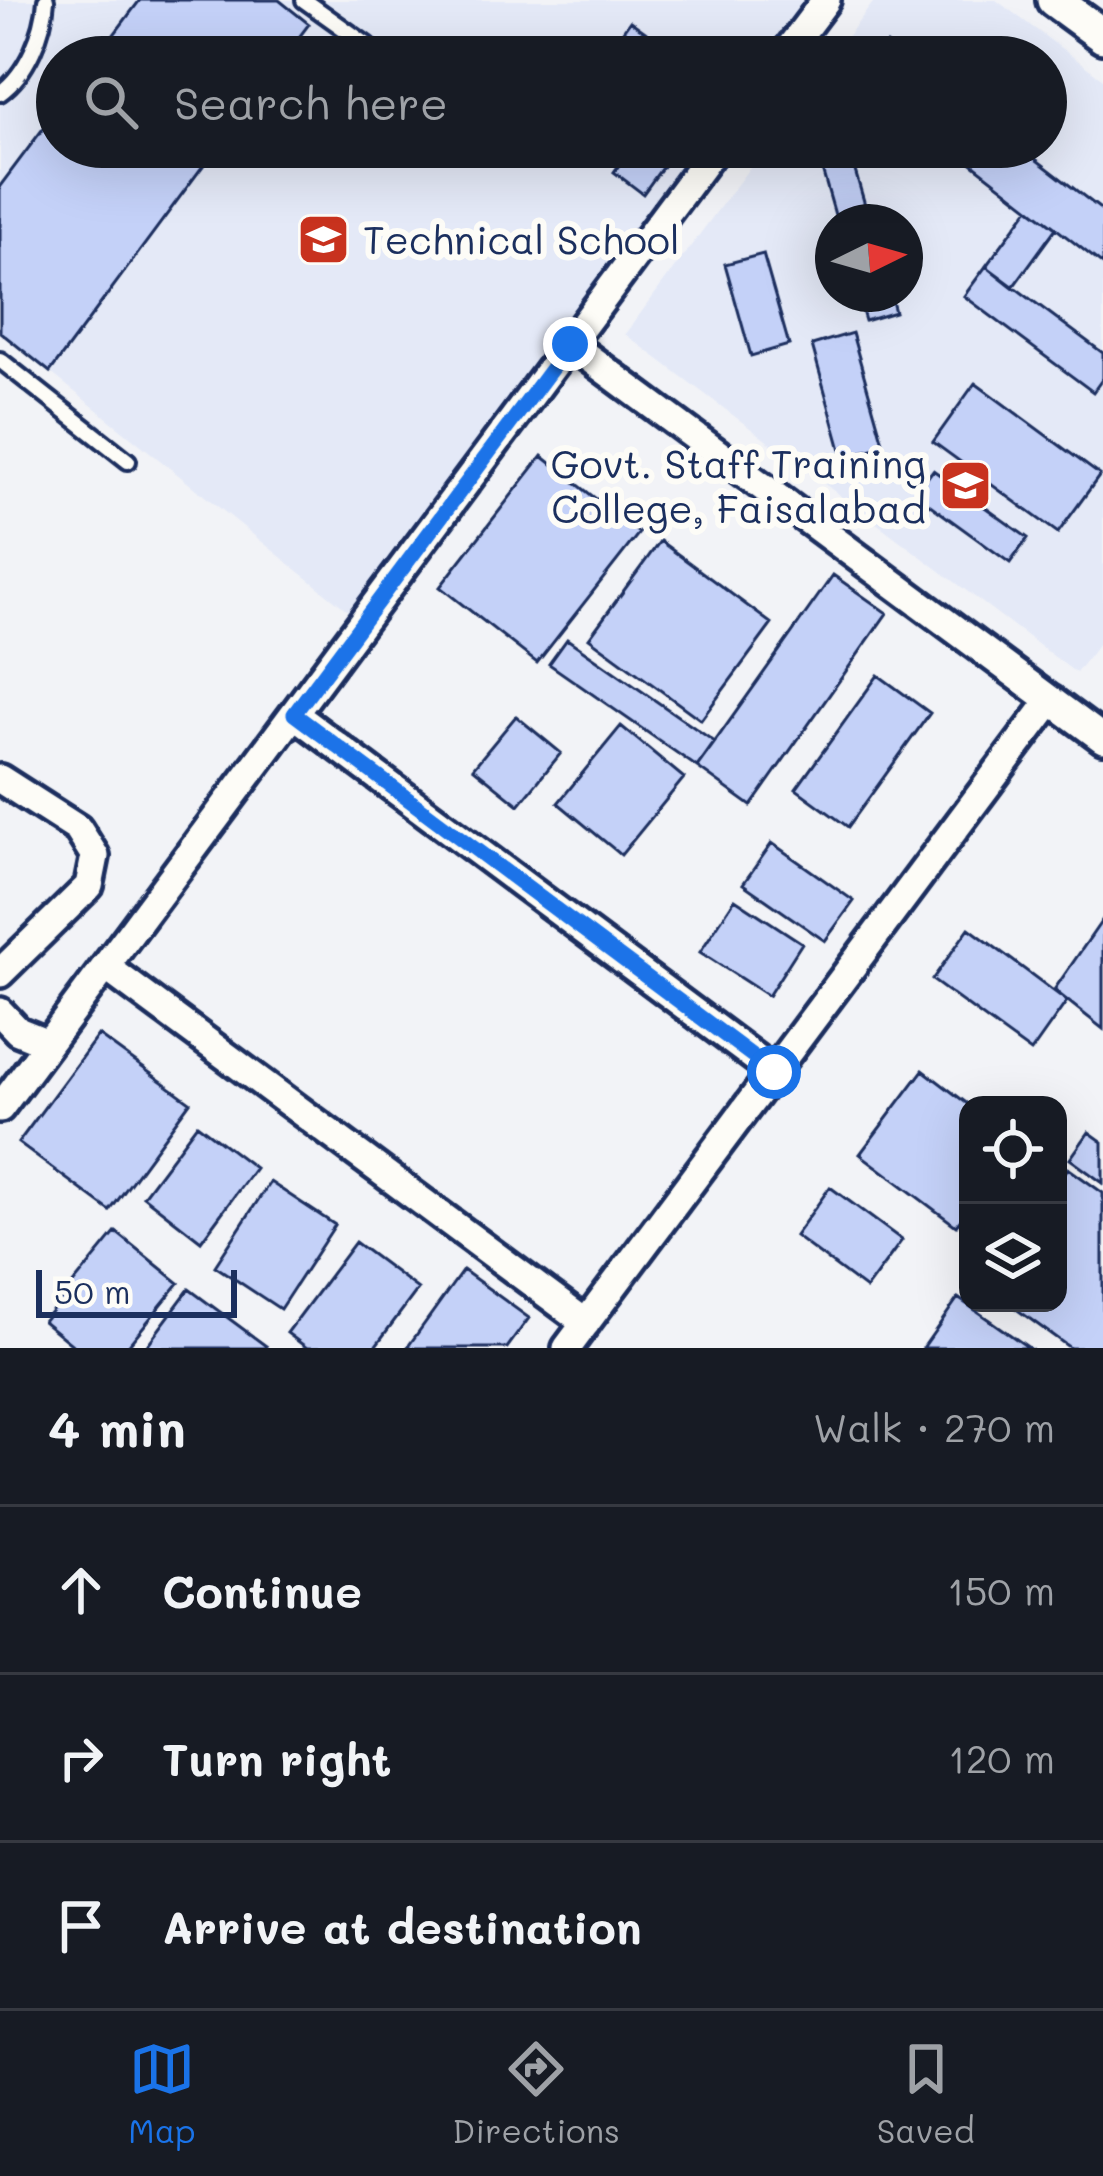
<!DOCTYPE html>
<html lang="en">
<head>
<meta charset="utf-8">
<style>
	:root { --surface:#171b24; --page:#20242c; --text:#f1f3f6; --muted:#9ea1a6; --line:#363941; --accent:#1a73e8 }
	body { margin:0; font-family:Mali,sans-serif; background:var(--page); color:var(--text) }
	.controls { position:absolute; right:36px; bottom:36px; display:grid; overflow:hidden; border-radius:24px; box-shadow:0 12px 48px #0002 }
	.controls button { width:108px; height:108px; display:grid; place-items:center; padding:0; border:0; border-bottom:3px solid var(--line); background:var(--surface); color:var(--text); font:60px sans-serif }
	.compass { position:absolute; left:815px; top:204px; width:108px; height:108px; border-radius:50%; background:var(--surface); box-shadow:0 12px 48px #0002; rotate:85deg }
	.scale { position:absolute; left:36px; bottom:30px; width:201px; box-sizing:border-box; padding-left:12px; border:6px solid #1b2f5e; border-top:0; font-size:33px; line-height:42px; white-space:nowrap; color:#1b2f5e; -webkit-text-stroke:9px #fdfcf7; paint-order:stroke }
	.stop { position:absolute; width:36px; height:36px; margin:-27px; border:9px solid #1a73e8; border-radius:50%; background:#fff }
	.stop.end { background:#1a73e8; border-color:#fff; box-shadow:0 3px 12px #0008 }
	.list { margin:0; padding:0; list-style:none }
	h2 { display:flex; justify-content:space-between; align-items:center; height:156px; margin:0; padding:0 48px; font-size:51px }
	h2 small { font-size:39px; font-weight:400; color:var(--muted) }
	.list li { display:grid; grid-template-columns:78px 1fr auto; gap:36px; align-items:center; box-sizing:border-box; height:168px; padding:0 48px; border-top:3px solid var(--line) }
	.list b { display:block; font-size:45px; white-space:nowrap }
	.list em { font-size:39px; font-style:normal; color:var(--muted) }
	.icon { flex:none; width:66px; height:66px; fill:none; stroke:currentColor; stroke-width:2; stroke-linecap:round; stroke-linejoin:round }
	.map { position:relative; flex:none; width:1103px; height:1348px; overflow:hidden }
	.search { position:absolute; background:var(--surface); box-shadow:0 12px 48px #0002; left:36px; right:36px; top:36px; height:132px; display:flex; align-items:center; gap:30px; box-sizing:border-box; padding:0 42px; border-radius:66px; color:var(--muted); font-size:45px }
	.sheet { height:660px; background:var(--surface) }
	nav { display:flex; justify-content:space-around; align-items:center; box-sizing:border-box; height:168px; border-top:3px solid var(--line); background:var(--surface); font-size:33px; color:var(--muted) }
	nav a { display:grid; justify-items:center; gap:6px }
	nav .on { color:var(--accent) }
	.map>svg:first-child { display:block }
</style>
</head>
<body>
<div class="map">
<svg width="1103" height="1348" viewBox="0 0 1103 1348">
	<rect width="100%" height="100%" fill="#f2f3f7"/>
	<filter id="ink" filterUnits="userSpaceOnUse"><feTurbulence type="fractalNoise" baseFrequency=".00833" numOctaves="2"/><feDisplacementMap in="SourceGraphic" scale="24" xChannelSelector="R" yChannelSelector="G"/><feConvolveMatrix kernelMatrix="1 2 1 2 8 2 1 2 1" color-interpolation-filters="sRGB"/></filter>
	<g filter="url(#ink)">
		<path fill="#e4e9f7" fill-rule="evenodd" d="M0,0H826L783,57H57V147H716L362,622L0,332Z
			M875,0H996L1103,79V638L1076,673L625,334L765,147H1046V57H832ZM833,222H905V294H833Z"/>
		<path fill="#c4d1f8" stroke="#1b2f5e" stroke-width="3" d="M140,0H279L309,24L284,57H97Z
			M630,21L680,57H621L610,49Z
			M887,44L904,57H877Z
			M57,110V147H217L50,372L0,332V186Z
			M632,147H677L643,194L614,172Z
			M951,147H1020L1103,211V265Z
			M851,157L870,222H837L821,166Z
			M1029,208L1056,228L1013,287L986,266Z
			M763,254L789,345L751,356L725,264Z
			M986,266L1103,353V378L1093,392L964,296Z
			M857,294H890L895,312L865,321Z
			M852,333L884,446L843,457L812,345Z
			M975,383L1100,475L1058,533L933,442Z
			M542,456L639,533L537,663L440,587Z
			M933,470L1028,538L1010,563L915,494Z
			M660,541L772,624L701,720L589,638Z
			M833,575L887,613L751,806L697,767Z
			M567,639L715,742L697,767L549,664Z
			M878,675L930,713L848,827L796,789Z
			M516,716L561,753L519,805L473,768Z
			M621,726L684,778L621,855L558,803Z
			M772,843L854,901L825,941L743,884Z
			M735,899L802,943L768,996L700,952Z
			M1103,919V1029L1054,990Z
			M969,928L1067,1001L1031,1052L932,980Z
			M98,1035L190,1102L110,1211L18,1143Z
			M923,1070L969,1105L968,1210L956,1226L860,1154Z
			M197,1124L255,1168L201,1241L143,1196Z
			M1089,1132L1103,1142V1183L1070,1159Z
			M1068,1168L1103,1193V1348H1070L1008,1303H1058V1183Z
			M270,1182L335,1225L280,1309L215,1266Z
			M830,1187L902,1240L866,1289L795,1236Z
			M116,1232L179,1283L126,1348H76L43,1321Z
			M355,1242L418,1289L374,1348H307L287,1333Z
			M463,1270L529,1318L507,1348H407Z
			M189,1289L266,1346L264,1348H145Z
			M958,1298L1029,1348H923Z"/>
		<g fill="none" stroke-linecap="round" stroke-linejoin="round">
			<defs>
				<path id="service" d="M304,0L367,45
					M0,93C27,74 44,32 46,0
					M0,360L128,461"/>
				<path id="minor" d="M783,57L826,0
					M570,344L1103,739
					M294,714L774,1072
					M0,779L78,829L95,856L89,886L0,973
					M106,967L586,1323
					M0,1012L18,1031L48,1043
					M0,1108L716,147
					M567,1348L1051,700"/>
				<path id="tertiary" d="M1054,0L1103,36"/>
			</defs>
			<use href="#service" stroke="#1b2f5e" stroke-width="22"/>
			<use href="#minor" stroke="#1b2f5e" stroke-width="36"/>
			<use href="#tertiary" stroke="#1b2f5e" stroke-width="42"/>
			<use href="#service" stroke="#fdfcf7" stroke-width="14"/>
			<use href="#minor" stroke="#fdfcf7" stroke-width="27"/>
			<use href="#tertiary" stroke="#fdfcf7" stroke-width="33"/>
		</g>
	</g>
	<g fill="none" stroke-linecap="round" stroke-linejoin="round" filter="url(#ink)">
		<path stroke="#1a73e8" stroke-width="15" d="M570,344L294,714L774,1072"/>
	</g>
	<defs>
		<symbol id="school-square" viewBox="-11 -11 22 22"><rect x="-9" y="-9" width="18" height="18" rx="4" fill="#c8321e" stroke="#fdfcf7"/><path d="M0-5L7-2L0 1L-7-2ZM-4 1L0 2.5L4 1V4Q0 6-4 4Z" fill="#fff"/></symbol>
		<symbol id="university-square" viewBox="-11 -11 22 22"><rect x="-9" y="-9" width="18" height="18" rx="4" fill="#c8321e" stroke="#fdfcf7"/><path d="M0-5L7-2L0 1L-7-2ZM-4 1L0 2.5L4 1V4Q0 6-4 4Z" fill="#fff"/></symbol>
	</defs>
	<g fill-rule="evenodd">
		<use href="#school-square" x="294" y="210" width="59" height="59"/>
		<use href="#university-square" x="936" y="456" width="59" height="59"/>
	</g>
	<g text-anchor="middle" stroke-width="12" stroke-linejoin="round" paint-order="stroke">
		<g font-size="39" fill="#1b2f5e" stroke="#fdfcf7" text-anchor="start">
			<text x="363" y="254">Technical School</text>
			<text x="926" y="478" text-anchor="end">Govt. Staff Training<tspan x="926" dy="45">College, Faisalabad</tspan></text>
		</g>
	</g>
</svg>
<div class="controls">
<button><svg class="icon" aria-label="locate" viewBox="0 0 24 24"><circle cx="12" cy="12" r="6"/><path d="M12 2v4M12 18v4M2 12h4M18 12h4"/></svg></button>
<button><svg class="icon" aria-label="layers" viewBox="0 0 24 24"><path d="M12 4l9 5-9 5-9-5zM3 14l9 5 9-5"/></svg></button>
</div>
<svg class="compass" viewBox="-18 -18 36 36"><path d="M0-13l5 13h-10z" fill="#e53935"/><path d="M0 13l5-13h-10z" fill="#9ea1a6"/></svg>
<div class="scale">50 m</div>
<div class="stop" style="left:774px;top:1072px"></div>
<div class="stop end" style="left:570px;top:344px"></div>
<div class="search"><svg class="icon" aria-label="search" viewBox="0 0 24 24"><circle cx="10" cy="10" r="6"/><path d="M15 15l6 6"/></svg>Search here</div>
</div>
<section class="sheet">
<h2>4 min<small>Walk · 270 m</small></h2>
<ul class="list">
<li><svg class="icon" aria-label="ahead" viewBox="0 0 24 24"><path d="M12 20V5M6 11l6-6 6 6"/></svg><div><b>Continue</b></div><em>150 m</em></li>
<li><svg class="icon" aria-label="right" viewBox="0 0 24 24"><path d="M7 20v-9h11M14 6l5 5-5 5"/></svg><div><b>Turn right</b></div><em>120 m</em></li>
<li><svg class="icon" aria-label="arrive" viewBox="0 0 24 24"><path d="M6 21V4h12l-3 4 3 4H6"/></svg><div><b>Arrive at destination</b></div></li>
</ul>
</section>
<nav>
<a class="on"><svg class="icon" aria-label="map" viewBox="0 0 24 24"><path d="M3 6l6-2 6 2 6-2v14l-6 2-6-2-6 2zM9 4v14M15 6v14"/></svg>Map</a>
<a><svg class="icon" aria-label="directions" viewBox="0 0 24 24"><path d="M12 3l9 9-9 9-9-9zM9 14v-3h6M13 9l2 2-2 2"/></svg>Directions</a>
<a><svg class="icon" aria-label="saved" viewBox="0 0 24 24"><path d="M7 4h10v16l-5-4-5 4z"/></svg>Saved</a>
</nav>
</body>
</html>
